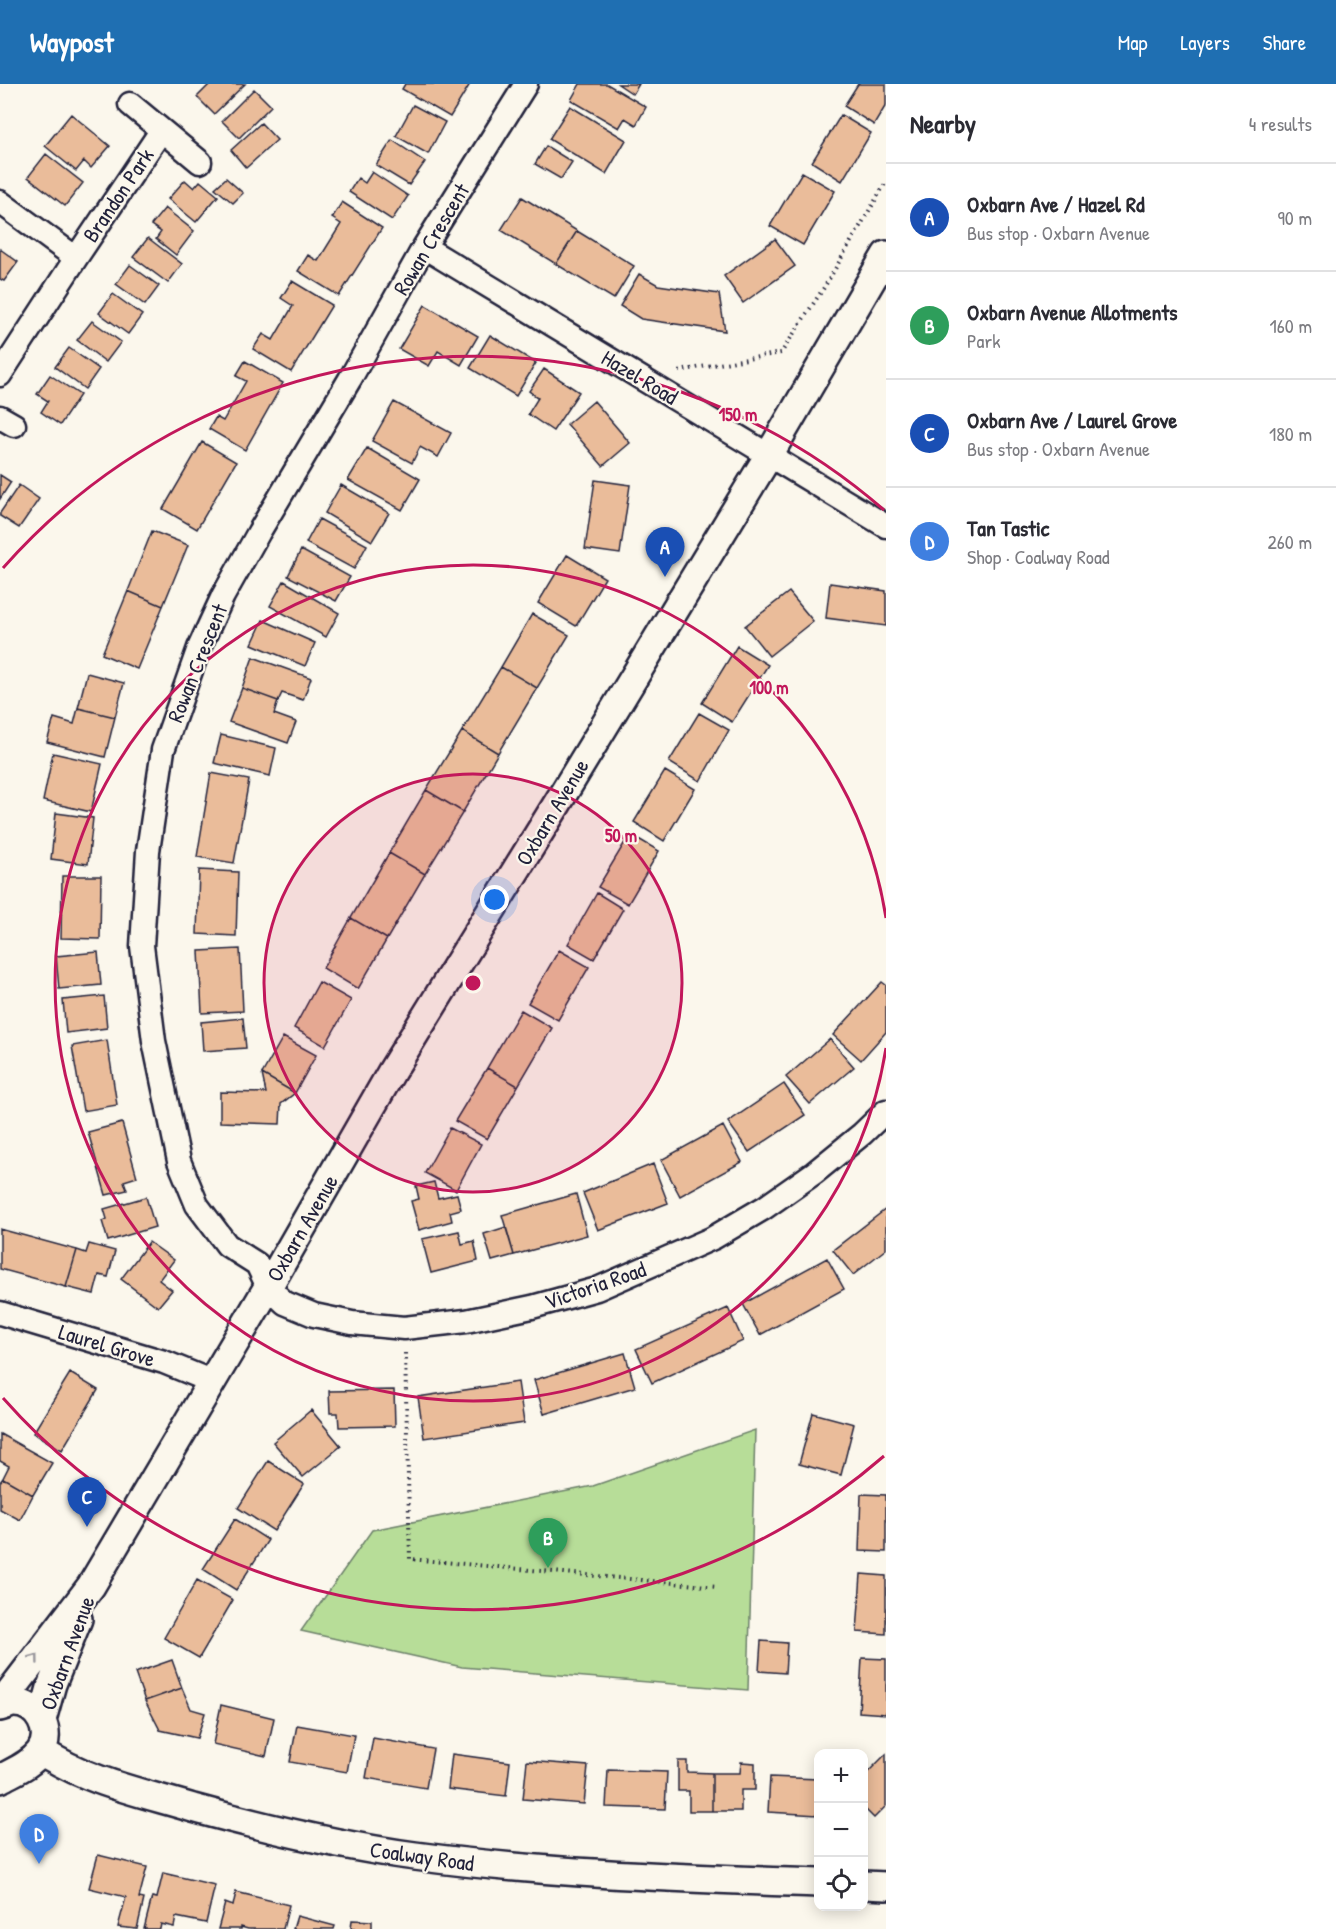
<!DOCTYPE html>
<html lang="en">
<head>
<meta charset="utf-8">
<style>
	:root { --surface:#fff; --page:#f2f2f3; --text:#2b2b33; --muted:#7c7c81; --line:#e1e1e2; --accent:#1f6fb2 }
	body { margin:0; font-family:"Patrick Hand",sans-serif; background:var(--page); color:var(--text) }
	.controls { position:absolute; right:18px; bottom:18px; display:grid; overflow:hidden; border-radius:12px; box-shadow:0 3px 15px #0003 }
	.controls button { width:54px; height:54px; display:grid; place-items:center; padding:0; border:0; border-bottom:2px solid var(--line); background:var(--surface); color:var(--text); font:30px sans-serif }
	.you { position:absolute; left:495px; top:816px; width:21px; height:21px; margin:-15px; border:4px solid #fff; border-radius:50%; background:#1a73e8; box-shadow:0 0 0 9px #1a73e833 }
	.badge { display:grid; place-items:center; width:39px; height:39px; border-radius:50%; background:var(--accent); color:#fff; font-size:20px; font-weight:700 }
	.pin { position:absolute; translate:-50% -50px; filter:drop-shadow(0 2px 3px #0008) }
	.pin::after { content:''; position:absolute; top:32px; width:21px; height:18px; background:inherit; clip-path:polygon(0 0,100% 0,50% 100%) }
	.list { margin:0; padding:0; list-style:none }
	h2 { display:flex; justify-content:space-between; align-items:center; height:78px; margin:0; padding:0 24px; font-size:26px }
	h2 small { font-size:20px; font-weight:400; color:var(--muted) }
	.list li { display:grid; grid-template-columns:39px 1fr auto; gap:18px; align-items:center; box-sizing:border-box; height:108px; padding:0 24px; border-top:2px solid var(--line) }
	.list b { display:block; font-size:22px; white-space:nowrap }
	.list p { margin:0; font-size:20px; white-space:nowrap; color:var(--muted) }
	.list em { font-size:20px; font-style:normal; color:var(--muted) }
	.icon { flex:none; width:33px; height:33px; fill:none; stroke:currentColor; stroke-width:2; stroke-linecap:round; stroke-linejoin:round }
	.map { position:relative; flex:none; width:886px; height:1845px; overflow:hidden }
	header { display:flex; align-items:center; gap:36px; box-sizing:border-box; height:84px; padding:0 30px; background:var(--accent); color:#fff }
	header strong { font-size:28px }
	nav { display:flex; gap:33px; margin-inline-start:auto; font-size:21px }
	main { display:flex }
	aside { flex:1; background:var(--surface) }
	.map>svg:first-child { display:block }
</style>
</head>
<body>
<header>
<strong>Waypost</strong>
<nav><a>Map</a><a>Layers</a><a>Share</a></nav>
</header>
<main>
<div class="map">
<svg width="886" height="1845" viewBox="0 0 886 1845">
	<rect width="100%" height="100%" fill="#fbf7ec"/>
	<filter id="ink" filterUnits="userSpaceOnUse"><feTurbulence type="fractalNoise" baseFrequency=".0167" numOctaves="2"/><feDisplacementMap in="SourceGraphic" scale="12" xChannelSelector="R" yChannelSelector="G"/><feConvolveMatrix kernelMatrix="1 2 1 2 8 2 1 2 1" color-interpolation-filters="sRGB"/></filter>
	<g filter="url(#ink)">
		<path fill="#b7dd98" stroke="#6c806a" stroke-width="1.5" d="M755,1346L748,1606L462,1583L301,1547L372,1446L593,1402Z"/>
		<path fill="#eabc9a" stroke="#22223b" stroke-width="1.5" d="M210,0H245L214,30L197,13Z
			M405,0H470L450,33L402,5Z
			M580,0H607L646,23L636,41L625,34L619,44L571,16Z
			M618,0H639L633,10Z
			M858,0H886V21L874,41L844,22Z
			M254,5L271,22L239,54L222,37Z
			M413,21L445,38L428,70L396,52Z
			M570,22L626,56L606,90L549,55Z
			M71,30L110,62L91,84L84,77L76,87L45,62Z
			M841,31L871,49L842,97L812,78Z
			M261,39L277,56L246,84L231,66Z
			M392,56L425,78L409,101L376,81Z
			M546,62L572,78L561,95L535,80Z
			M46,70L83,99L65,122L28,93Z
			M372,88L408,112L392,136L349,108L358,94L365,99Z
			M802,88L835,107L803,161L770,142Z
			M226,94L243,109L233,119L215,104Z
			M185,96L194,104L200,97L218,112L196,138L168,115Z
			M522,113L577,147L556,180L501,146Z
			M342,118L382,144L339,212L298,187L308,171L318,177L341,140L332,134Z
			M165,124L194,147L176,171L156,155L161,148L151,141Z
			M577,147L634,182L614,215L556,180Z
			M148,154L182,180L168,199L133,173Z
			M775,155L795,182L743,219L724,192Z
			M0,165L18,178L4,197L0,195Z
			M130,181L159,202L145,221L116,200Z
			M639,190L658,201L719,210L725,247L641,235L620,222Z
			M292,197L332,221L291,288L253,265L263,250L273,256L293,222L281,214Z
			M113,210L142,231L128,250L99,229Z
			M425,221L478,252L461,281L438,267L429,282L399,265Z
			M92,237L121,258L106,278L77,256Z
			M490,251L536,279L516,312L470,284Z
			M69,264L99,285L85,305L55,283Z
			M245,277L283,299L245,366L209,345L216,333L223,337L246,297L236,292Z
			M544,285L579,308L553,347L528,330L538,314L529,307Z
			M50,291L80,311L60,341L41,328L48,317L37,310Z
			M594,317L630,359L603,382L567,340Z
			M394,318L451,349L438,373L420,363L412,379L372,357Z
			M202,358L236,378L197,445L163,425Z
			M367,364L420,395L402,426L348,396Z
			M0,391L11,398L0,415Z
			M595,396L630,401L620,470L585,465Z
			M19,401L39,415L19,444L0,432V429Z
			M341,401L389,429L372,457L325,429Z
			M319,435L367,461L354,485L306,459Z
			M152,447L188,461L163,522L128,507Z
			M301,466L350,493L336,517L288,492Z
			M567,471L605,494L576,542L538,519Z
			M284,497L339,529L326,553L270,522Z
			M830,499L886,507V542L826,534Z
			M128,507L163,522L137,585L102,570Z
			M789,508L813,537L769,572L745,542Z
			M532,530L569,551L537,604L501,583Z
			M263,536L315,559L305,582L252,560Z
			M737,562L768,581L732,638L702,619Z
			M253,573L311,594L303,616L282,609L278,617L242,604Z
			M501,583L537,604L498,669L462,647Z
			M87,589L124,599L115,633L78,624Z
			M242,604L278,617L274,630L296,638L288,659L229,638Z
			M78,624L115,633L105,673L47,658L54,634L74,640Z
			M699,629L729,646L700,697L669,678Z
			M462,647L498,669L463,728L426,706Z
			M221,651L276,664L270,692L214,679Z
			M53,669L102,680L91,728L43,717Z
			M665,687L695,705L664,757L634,738Z
			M211,689L249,696L234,779L197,773Z
			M426,706L463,728L425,790L389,769Z
			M56,729L93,734L88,780L51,775Z
			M630,750L659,767L628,820L598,803Z
			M389,769L425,790L387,855L351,834Z
			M199,786L238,788L236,852L197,850Z
			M62,792H101L100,855L61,854Z
			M597,809L623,825L594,875L568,860Z
			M351,834L387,855L358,905L323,884Z
			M240,865L243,927L202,929L199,867Z
			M559,866L589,883L558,936L528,919Z
			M98,868L101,901L59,905L56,872Z
			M319,898L351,916L325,962L294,944Z
			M882,898L886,901V948L861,976L833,951Z
			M104,912L107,944L66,949L63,916Z
			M521,926L552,944L518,1002L487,984Z
			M243,934L246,964L203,967L201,938Z
			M283,953L316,971L295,1009L262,990Z
			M830,955L854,983L810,1020L786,993Z
			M107,956L117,1021L83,1027L72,962Z
			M487,984L518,1002L487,1055L455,1037Z
			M262,990L295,1009L281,1020L280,1040L220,1038V1008L266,1009Z
			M784,1000L805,1031L749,1068L728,1038Z
			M122,1039L137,1093L124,1097L127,1106L106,1111L88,1048Z
			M723,1042L742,1078L680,1112L661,1076Z
			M450,1044L481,1060L456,1106L425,1089Z
			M653,1080L668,1119L598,1146L583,1109Z
			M434,1098L438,1114L457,1110L461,1125L450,1128L452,1137L419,1146L411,1117L419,1115L416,1102Z
			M576,1110L587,1151L514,1171L502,1131Z
			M146,1113L155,1143L108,1157L102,1137L107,1135L104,1125Z
			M886,1125V1165L853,1191L833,1166Z
			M506,1143L514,1171L492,1177L484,1150Z
			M0,1145L77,1166L66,1203L0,1185Z
			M459,1147L462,1160L474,1157L478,1177L431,1189L422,1155Z
			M149,1158L174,1176L159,1196L172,1206L158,1223L121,1195Z
			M89,1160L115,1167L108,1193L99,1191L94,1210L66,1203L77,1166L86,1169Z
			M827,1174L844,1205L760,1251L743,1220Z
			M728,1224L743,1257L652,1299L636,1265Z
			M625,1269L635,1303L544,1330L534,1296Z
			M70,1289L98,1306L62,1366L33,1349Z
			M518,1298L524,1339L424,1354L418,1313Z
			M394,1306L395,1342L339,1343L338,1329H330L329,1307Z
			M311,1326L341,1362L303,1393L273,1358Z
			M813,1329L854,1340L841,1391L799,1380Z
			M0,1350L52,1379L33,1411L3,1394L9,1382L0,1377Z
			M268,1377L304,1400L274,1447L238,1424Z
			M3,1394L33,1411L20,1436L0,1425V1398Z
			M861,1410L886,1411V1468L859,1467Z
			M235,1435L268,1456L236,1506L203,1485Z
			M861,1490L886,1492V1550L857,1548Z
			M197,1496L233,1516L199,1574L164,1554Z
			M761,1557L787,1559L785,1589L759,1587Z
			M862,1574L886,1575V1630L859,1628Z
			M172,1576L182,1604L145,1617L135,1589Z
			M182,1604L191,1625L205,1629L197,1654L160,1646L145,1617Z
			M221,1621L274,1634L266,1672L213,1660Z
			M297,1641L354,1651L347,1688L290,1678Z
			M373,1654L433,1665L426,1704L366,1694Z
			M452,1670L510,1678L506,1712L448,1705Z
			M886,1670V1722L874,1734L864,1724V1692Z
			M527,1677L588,1682L584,1720L523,1715Z
			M678,1677H687V1688L712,1689V1727H689V1707H678Z
			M741,1678L755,1679V1706H741V1727H712V1689H740Z
			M608,1686L667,1688L665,1725L606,1723Z
			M770,1693L818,1695V1731L768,1728Z
			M98,1771L147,1783L139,1814L144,1815L137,1845L118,1843L126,1813L89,1804Z
			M163,1789L215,1801L206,1839L176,1833L174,1843L161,1840L160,1845H144L152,1813L157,1814Z
			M236,1808L289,1821L283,1845H248L241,1843V1845H218L225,1819L233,1822Z
			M297,1832L335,1842L334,1845H293Z
			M352,1836L372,1837V1845H351Z"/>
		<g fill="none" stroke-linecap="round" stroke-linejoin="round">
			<defs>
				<path id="minor" d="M526,0L424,163L350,295L259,448L223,512L199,564L163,666L148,767L142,862L154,957L179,1077L197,1121L227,1161L257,1180L268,1203L285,1219L314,1231L352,1239L404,1244L466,1237L532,1223L597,1205L713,1154L764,1124L814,1089L862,1050L886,1027
					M130,20L200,78
					M0,118L76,174
					M424,163L886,442
					M0,291L76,174L161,47
					M0,333L14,341
					M0,1229L164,1278L213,1298"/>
				<path id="tertiary" d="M0,1621L91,1502L268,1203L392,987L557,720L769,371L886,171
					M0,1623C4,1622 10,1619 14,1619C38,1619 54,1648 40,1668C30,1681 14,1687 0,1695
					M42,1636L52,1600L78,1535
					M41,1667C88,1698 140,1708 193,1724C266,1744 340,1762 415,1772C549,1790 684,1794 818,1799
					M864,1801L886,1802"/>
			</defs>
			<use href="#minor" stroke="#22223b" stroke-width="27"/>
			<use href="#tertiary" stroke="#22223b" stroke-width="32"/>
			<path stroke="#22223b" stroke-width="4" stroke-dasharray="1.5 4.5" stroke-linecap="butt" d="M679,287L781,269L825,202L886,98
				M405,1269L410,1475L718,1503"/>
			<use href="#minor" stroke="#fbf7ec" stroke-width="22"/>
			<use href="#tertiary" stroke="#fbf7ec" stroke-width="27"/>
		</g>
		<defs><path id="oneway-chevron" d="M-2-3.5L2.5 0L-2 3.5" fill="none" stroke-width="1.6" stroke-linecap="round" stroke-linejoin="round" transform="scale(1.5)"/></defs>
		<use stroke="#99979c" href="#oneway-chevron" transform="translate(35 1574) rotate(-53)"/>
	</g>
	<circle cx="473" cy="899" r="209" fill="#c2185b" fill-opacity=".12"/>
	<g fill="none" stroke="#c2185b" stroke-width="3">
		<circle cx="473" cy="899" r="209"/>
		<path d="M886 964A418 418 0 1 1 886 834"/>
		<path d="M884 1372A627 627 0 0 1 3 1314M3 484A627 627 0 0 1 884 426"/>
	</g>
	<g text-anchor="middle" stroke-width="4.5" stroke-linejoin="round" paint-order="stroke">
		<g font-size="22" fill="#22223b" stroke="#fbf7ec">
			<text transform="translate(118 111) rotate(-56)" y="8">Brandon Park</text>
			<text transform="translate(431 155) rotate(-59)" y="8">Rowan Crescent</text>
			<text transform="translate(640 293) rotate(31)" y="8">Hazel Road</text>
			<text transform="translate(197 579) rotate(-68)" y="8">Rowan Crescent</text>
			<text transform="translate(552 728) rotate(-59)" y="8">Oxbarn Avenue</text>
			<text transform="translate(302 1144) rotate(-60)" y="8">Oxbarn Avenue</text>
			<text transform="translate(595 1201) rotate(-19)" y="8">Victoria Road</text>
			<text transform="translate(107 1261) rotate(17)" y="8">Laurel Grove</text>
			<text transform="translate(67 1569) rotate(-70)" y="8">Oxbarn Avenue</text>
			<text transform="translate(422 1772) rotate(8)" y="8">Coalway Road</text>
		</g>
	</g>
	<circle cx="473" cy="899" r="9" fill="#c2185b" stroke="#fbf7ec" stroke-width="3"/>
	<g font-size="18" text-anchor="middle" font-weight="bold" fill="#c2185b" stroke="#fbf7ec" stroke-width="4.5" stroke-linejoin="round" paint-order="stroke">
		<text x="738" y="337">150 m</text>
		<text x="769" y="610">100 m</text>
		<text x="621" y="758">50 m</text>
	</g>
</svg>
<div class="controls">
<button>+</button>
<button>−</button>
<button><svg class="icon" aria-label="locate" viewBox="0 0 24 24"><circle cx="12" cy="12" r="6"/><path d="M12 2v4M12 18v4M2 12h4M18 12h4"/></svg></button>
</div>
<div class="you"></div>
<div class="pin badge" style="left:665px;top:493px;background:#1a4fb4">A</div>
<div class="pin badge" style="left:548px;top:1484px;background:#2e9e5b">B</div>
<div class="pin badge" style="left:87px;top:1443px;background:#1a4fb4">C</div>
<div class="pin badge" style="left:39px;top:1780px;background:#3f7fe0">D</div>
</div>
<aside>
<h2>Nearby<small>4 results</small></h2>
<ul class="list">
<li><span class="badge" style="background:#1a4fb4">A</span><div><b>Oxbarn Ave / Hazel Rd</b><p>Bus stop · Oxbarn Avenue</p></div><em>90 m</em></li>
<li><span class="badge" style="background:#2e9e5b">B</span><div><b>Oxbarn Avenue Allotments</b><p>Park</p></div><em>160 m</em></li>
<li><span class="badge" style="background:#1a4fb4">C</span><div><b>Oxbarn Ave / Laurel Grove</b><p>Bus stop · Oxbarn Avenue</p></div><em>180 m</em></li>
<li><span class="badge" style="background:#3f7fe0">D</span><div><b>Tan Tastic</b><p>Shop · Coalway Road</p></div><em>260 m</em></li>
</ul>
</aside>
</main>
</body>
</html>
